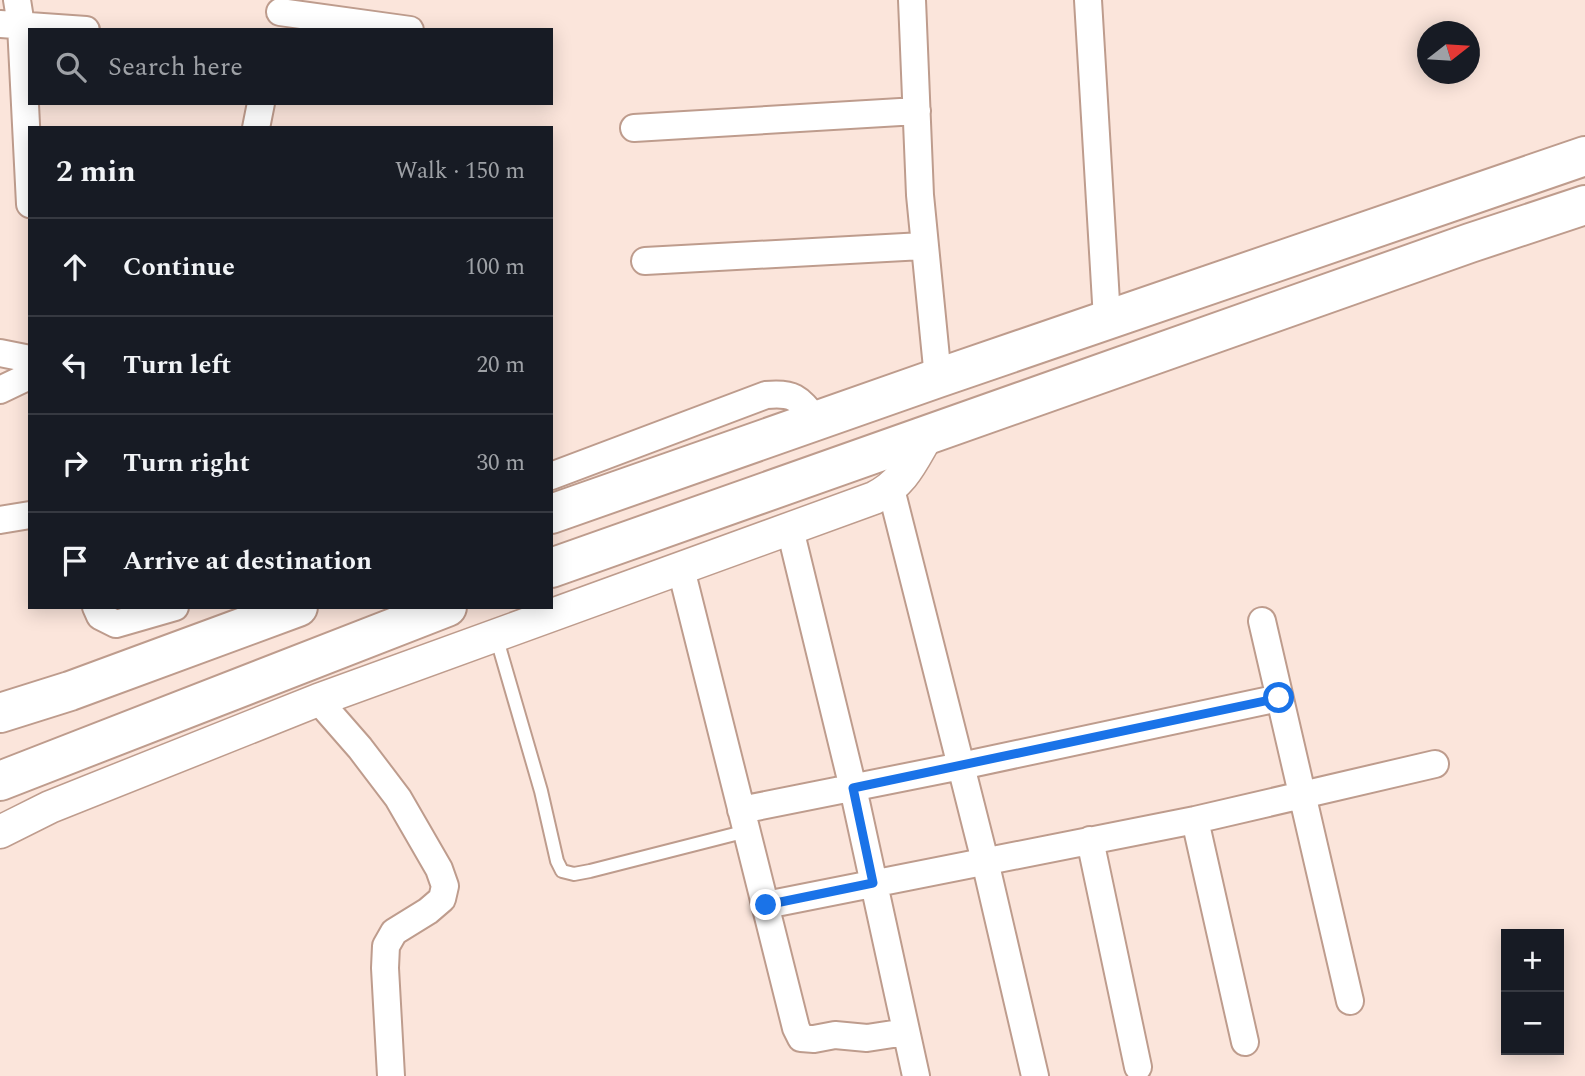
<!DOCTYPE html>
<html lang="en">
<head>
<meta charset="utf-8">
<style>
	:root { --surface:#171b24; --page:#20242c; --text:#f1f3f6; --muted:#9ea1a6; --line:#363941 }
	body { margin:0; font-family:Spectral,serif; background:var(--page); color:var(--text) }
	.controls { position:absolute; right:21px; bottom:21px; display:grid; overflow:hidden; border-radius:0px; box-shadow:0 4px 18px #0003 }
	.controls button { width:63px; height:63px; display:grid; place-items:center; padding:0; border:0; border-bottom:2px solid var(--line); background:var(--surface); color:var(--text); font:35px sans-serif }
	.compass { position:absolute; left:1417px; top:21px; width:63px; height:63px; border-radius:50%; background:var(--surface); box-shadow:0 4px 18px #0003; rotate:73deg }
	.stop { position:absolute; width:21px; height:21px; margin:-16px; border:5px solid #1a73e8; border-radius:50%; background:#fff }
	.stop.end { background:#1a73e8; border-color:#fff; box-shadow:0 2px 7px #0008 }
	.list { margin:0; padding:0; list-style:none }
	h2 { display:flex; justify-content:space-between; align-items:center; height:91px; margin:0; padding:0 28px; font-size:30px }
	h2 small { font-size:23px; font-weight:400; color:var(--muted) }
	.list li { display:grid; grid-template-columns:46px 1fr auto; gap:21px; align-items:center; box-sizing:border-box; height:98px; padding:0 28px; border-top:2px solid var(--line) }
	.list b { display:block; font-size:26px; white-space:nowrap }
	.list em { font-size:23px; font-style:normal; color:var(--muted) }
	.icon { flex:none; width:38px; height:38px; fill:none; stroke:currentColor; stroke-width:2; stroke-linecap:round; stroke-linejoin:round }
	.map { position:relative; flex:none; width:1585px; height:1076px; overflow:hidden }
	.search { position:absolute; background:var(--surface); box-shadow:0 4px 18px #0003; left:28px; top:28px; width:525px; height:77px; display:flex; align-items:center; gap:18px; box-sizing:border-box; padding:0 24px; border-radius:0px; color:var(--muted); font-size:26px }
	.panel { position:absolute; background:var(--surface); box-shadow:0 4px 18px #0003; left:28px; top:126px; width:525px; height:483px; border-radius:0px }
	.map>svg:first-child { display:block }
</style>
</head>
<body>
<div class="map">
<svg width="1585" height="1076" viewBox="0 0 1585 1076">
	<rect width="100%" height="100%" fill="#fbe5db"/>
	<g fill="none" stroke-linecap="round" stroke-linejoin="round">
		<defs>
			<path id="service" d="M496,636L541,791L557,861L562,871L574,874L590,871L747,831"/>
			<path id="minor" d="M17,0L21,25L30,204
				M912,0L920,195L938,378
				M1088,0L1107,319
				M280,12L410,30
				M0,24L86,30
				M256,128L261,103
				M634,128L917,111
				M645,261L923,246
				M0,353L30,359
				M0,390L23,379L30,370
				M551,476L766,395C795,392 799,399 816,420
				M891,489L985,861L1035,1076
				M0,520L30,515
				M790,529L853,788L916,1076
				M681,569L796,1028L801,1038L814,1039L835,1035L867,1038L906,1032
				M96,607L100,616L116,624L175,607
				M1262,621L1350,1001
				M318,700L360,748L398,798L439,869L445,886L442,899L428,911L394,932L386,946L385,968L391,1076
				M741,810L961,766L1279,698
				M1195,820L1245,1042
				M1090,840L1138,1067
				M766,905L1195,820L1435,764"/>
			<path id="tertiary" d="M0,832L50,807L318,700L874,498C904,483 912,461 928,434"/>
			<path id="trunk" d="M551,514L938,378L1585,156
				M551,568L1470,243L1585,205
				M0,713L70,691L298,607
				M0,781L447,607"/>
		</defs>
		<use href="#service" stroke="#be9c8d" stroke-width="16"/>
		<use href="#minor" stroke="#be9c8d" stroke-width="30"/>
		<use href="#tertiary" stroke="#be9c8d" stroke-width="35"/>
		<use href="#trunk" stroke="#be9c8d" stroke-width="42"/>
		<use href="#service" stroke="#fff" stroke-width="12"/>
		<use href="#minor" stroke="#fff" stroke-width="26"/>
		<use href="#tertiary" stroke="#fff" stroke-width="32"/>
		<use href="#trunk" stroke="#fff" stroke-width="38"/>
	</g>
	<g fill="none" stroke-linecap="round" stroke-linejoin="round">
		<path stroke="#1a73e8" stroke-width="9" d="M766,905L873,883L853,788L1279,698"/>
	</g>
</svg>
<div class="controls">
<button>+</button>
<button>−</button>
</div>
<svg class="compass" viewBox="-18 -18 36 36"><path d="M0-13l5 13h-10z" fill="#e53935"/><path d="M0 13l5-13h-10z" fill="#9ea1a6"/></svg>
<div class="stop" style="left:1279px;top:698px"></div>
<div class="stop end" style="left:766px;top:905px"></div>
<div class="search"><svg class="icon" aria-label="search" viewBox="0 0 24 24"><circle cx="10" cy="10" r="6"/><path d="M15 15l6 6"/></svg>Search here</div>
<section class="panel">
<h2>2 min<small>Walk · 150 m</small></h2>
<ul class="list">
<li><svg class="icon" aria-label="ahead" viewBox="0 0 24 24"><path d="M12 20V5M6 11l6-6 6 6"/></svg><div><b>Continue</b></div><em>100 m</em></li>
<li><svg class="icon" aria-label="left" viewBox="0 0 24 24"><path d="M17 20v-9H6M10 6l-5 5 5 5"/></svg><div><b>Turn left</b></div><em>20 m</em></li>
<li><svg class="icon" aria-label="right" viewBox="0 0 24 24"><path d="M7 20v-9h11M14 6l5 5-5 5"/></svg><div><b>Turn right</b></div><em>30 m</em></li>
<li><svg class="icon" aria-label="arrive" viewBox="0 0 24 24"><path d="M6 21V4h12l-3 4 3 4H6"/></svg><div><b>Arrive at destination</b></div></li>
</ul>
</section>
</div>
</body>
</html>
